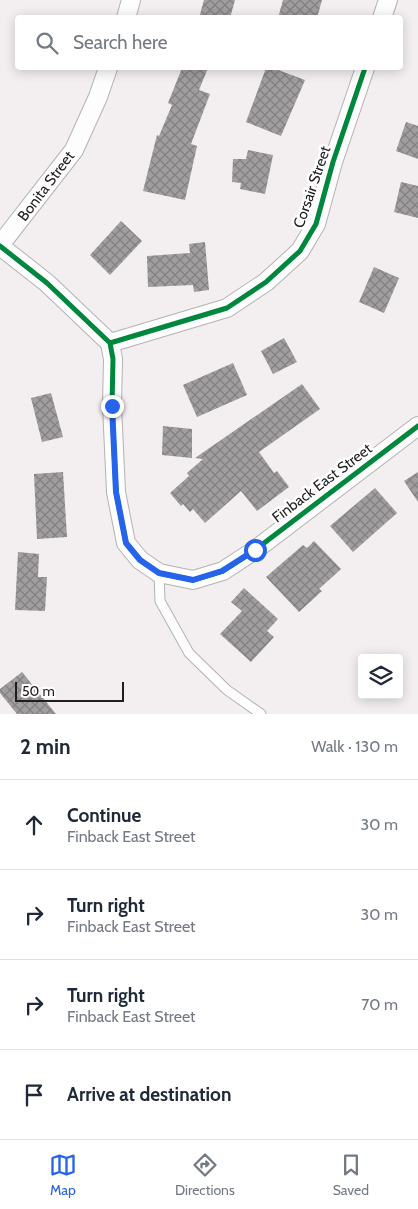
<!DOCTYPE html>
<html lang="en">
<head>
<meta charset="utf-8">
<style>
	:root { --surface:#fff; --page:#f2f2f3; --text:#1f2937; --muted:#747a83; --line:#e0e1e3; --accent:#2563eb }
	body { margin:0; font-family:Cabin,sans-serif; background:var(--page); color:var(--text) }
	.controls { position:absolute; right:15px; bottom:15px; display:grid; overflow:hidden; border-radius:5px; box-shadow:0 2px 12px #0003 }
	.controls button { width:45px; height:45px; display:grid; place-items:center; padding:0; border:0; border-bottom:1px solid var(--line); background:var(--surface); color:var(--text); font:25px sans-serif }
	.scale { position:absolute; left:15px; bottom:12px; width:109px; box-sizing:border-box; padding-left:5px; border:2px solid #1f1d1d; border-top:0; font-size:14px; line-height:18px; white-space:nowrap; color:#1f1d1d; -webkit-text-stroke:4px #fff; paint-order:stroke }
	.stop { position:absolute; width:15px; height:15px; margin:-11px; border:4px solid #2563eb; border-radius:50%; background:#fff }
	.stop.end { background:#2563eb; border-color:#fff; box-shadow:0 1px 5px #0008 }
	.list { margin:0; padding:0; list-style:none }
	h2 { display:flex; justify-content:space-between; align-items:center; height:65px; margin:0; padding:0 20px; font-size:21px }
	h2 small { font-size:16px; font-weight:400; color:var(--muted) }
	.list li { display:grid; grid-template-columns:32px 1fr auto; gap:15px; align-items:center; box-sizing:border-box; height:90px; padding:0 20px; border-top:1px solid var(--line) }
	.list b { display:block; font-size:19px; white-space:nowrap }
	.list p { margin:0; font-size:16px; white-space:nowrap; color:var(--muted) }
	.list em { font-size:16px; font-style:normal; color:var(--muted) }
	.icon { flex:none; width:28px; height:28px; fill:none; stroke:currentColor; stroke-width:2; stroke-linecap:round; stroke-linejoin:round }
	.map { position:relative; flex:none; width:418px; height:714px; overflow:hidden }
	.search { position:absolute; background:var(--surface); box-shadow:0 2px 12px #0003; left:15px; right:15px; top:15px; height:55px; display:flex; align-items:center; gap:12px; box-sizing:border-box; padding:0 18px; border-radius:5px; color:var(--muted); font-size:19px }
	.sheet { height:425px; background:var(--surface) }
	nav { display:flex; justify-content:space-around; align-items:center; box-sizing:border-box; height:70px; border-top:1px solid var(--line); background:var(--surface); font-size:14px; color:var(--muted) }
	nav a { display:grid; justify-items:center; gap:2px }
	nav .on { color:var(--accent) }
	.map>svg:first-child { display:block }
</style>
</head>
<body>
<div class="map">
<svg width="418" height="714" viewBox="0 0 418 714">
	<defs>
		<pattern id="building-cross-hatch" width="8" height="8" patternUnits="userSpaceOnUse" patternTransform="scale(1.25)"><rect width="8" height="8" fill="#a09e9e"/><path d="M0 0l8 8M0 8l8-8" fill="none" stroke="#828080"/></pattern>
	</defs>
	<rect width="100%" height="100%" fill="#f3eff0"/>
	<path fill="url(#building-cross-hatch)" d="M204,0H235L230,18H199Z
		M283,0H322L317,18H278Z
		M182,68H208L199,90L210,94L191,144L197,146L185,200L143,191L157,135L159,136L172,105L168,103Z
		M266,68H273L305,80L281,136L246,122Z
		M406,122L418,126V159L396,151Z
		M248,150L273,155L265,194L240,189L241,183L232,182L233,159H246Z
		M401,182L418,186V218L394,212Z
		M121,221L142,241L110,275L90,255Z
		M205,242L209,290L194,292L193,285L148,287L147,256L190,253L189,244Z
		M374,267L399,278L384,313L359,302Z
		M284,338L297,362L273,374L261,351Z
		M233,363L247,395L197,417L183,385Z
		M302,384L320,409L259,452L274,473L277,471L289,487L257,511L241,491L205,523L193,509L190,512L183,504L181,506L170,493L189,476L187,473L203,459L195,458Z
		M51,393L63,437L42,442L31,398Z
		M163,426L192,429V458L162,455Z
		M63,472L67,537L37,539L34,474Z
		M418,472V502L404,481Z
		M375,488L397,513L353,552L330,526Z
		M314,541L341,569L319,589L322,591L299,612L266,577L303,545L307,548Z
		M18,552L39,554L38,577H47L45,611L15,610Z
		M244,588L278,619L267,631L274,637L251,662L220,634L242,611L231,602Z
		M22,672L56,714H17L0,693V689Z"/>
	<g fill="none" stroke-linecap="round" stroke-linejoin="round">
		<defs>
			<path id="lane" d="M159,573L160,601L189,653L227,690L261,714"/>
			<path id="street" d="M126,18L131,0
				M382,18L388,0
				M0,245L74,150L98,97L108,68
				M0,246L47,283L110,343L113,359L112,406L116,492L126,543L140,560L159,573L193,580L223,571L255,550L418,426
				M110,343L227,308L266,282L300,251L316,224L333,162L365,68"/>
		</defs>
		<use href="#lane" stroke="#b4b2b2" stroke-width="11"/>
		<use href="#street" stroke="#b4b2b2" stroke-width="20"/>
		<use href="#lane" stroke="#fdfdfd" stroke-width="9"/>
		<use href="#street" stroke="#fdfdfd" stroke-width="18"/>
		<defs>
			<path id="cycleway" d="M0,246L47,283L110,343L113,359L112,406L116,492L126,543L140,560L159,573L193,580L223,571L255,550L418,426
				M110,343L227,308L266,282L300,251L316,224L333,162L365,68"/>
		</defs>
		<use href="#cycleway" stroke="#fff" stroke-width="8"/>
		<use href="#cycleway" stroke="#00873e" stroke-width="5"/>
	</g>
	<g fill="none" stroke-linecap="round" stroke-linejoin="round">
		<path stroke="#2563eb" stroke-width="6" d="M112,406L116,492L126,543L140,560L159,573L193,580L222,571L255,550"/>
	</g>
	<g text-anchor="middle" stroke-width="5" stroke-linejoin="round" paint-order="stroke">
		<g font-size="15" fill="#1f1d1d" stroke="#fff">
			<text transform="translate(46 186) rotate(-53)" y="5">Bonita Street</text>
			<text transform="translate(312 187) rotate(-71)" y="5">Corsair Street</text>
			<text transform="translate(322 483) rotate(-37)" y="5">Finback East Street</text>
		</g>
	</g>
</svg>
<div class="controls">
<button><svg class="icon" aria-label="layers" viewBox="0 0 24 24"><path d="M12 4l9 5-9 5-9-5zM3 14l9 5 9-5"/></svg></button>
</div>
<div class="scale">50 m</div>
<div class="stop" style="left:255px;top:550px"></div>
<div class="stop end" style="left:112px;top:406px"></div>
<div class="search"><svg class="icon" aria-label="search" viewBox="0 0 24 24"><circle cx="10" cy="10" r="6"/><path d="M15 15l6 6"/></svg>Search here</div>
</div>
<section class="sheet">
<h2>2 min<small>Walk · 130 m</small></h2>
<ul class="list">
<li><svg class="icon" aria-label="ahead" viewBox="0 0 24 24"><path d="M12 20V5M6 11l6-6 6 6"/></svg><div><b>Continue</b><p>Finback East Street</p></div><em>30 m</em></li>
<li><svg class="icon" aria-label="right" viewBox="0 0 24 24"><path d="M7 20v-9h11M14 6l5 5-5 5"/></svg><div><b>Turn right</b><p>Finback East Street</p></div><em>30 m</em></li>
<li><svg class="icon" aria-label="right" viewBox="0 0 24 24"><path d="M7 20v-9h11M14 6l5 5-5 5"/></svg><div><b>Turn right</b><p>Finback East Street</p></div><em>70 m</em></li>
<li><svg class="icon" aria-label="arrive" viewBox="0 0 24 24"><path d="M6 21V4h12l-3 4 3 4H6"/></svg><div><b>Arrive at destination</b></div></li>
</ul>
</section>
<nav>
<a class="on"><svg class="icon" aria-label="map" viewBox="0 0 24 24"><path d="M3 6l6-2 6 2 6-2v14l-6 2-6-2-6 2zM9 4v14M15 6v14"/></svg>Map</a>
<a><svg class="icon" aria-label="directions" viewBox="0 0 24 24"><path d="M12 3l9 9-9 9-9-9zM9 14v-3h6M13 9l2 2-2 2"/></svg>Directions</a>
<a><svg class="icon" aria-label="saved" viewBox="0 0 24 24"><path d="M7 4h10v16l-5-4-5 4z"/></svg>Saved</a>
</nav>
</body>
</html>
